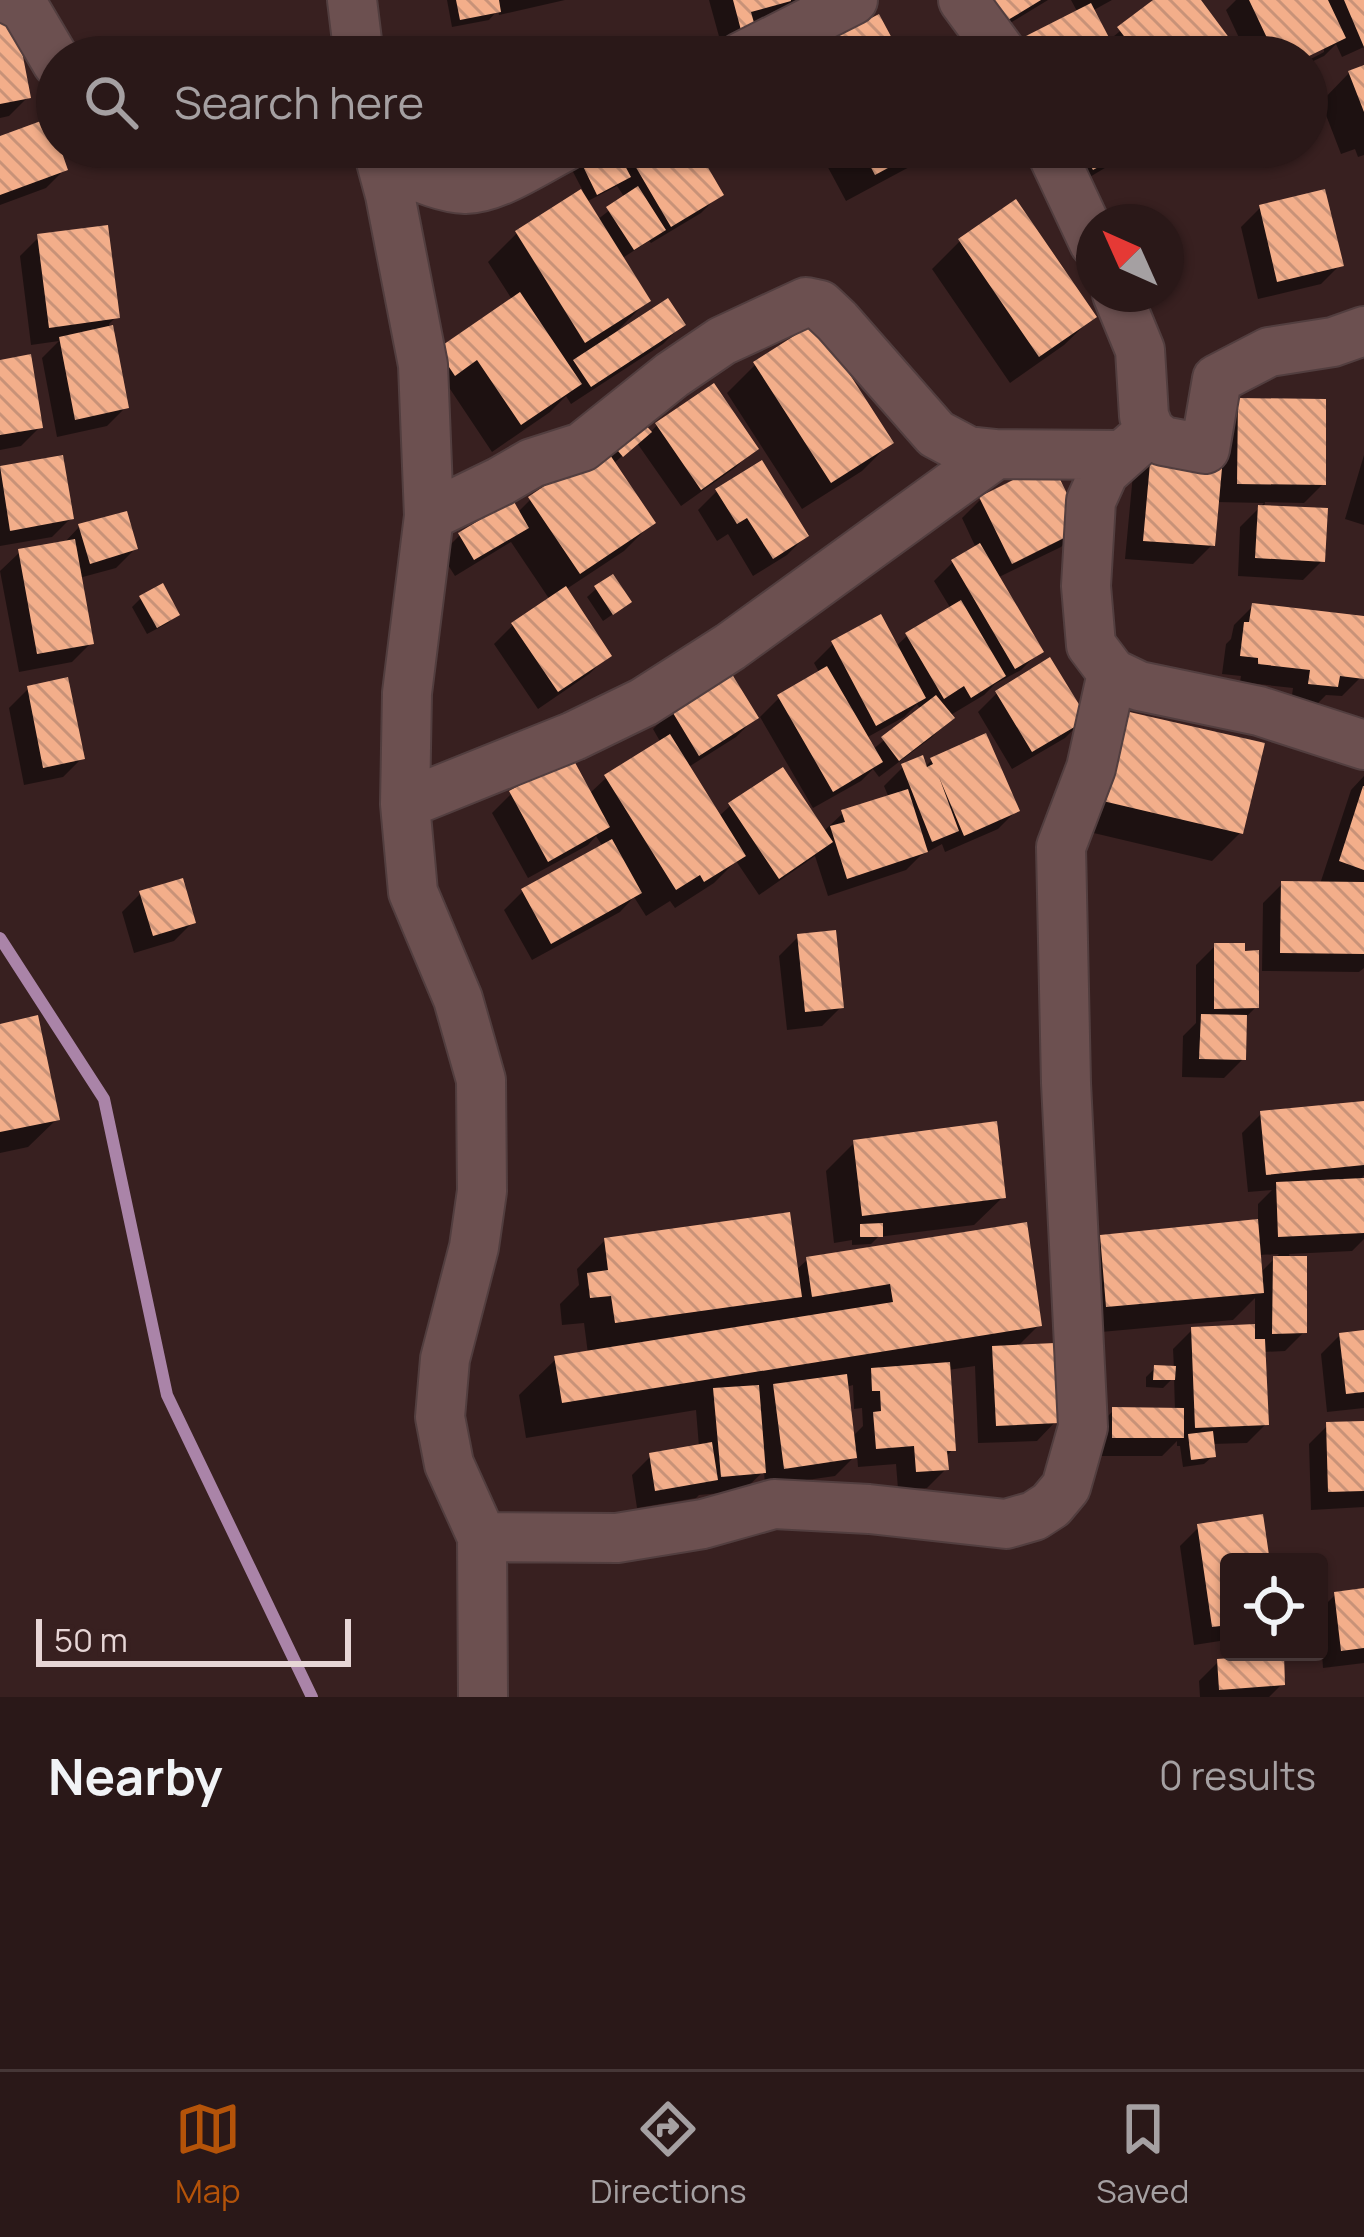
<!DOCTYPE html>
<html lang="en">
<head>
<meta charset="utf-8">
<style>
	:root { --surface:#2a1818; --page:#362525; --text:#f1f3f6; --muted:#a5a0a2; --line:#463737; --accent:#b45309 }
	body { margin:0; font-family:Manrope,sans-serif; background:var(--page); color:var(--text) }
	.controls { position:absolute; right:36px; bottom:36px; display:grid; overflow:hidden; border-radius:12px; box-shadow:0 3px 9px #0004 }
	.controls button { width:108px; height:108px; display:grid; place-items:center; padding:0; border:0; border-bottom:3px solid var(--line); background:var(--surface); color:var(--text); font:60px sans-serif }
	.compass { position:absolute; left:1076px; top:204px; width:108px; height:108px; border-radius:50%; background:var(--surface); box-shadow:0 3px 9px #0004; rotate:315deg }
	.scale { position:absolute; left:36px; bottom:30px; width:315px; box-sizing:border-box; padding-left:12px; border:6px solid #e7d6d6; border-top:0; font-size:33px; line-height:42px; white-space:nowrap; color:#e7d6d6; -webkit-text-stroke:9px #382020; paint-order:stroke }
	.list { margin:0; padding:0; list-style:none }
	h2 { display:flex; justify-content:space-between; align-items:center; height:156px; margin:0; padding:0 48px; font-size:51px }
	h2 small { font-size:39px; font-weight:400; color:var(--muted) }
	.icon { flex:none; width:66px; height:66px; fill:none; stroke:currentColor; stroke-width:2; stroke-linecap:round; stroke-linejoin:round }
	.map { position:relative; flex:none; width:1364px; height:1697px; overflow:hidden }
	.search { position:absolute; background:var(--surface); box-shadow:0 3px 9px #0004; left:36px; right:36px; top:36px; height:132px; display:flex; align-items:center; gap:30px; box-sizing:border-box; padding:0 42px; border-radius:66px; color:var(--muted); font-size:45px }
	.sheet { height:372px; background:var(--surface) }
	nav { display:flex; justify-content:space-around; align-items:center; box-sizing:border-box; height:168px; border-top:3px solid var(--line); background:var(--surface); font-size:33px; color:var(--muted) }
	nav a { display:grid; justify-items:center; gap:6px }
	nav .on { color:var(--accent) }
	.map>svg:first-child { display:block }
</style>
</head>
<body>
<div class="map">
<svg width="1364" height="1697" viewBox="0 0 1364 1697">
	<defs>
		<pattern id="building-back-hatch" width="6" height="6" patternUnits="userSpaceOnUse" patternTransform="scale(3)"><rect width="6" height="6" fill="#f3ae8a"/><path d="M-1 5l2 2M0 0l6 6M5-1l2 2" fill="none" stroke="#c89278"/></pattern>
	</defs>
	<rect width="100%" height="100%" fill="#382020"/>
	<path fill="#0007" fill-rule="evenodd" d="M447,0H565L499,15L498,10L489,20L452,27Z
		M709,0H803L723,51Z
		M960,0H1048L984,39Z
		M1071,0H1112L1092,11L1108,41L1158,0H1197L1226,38L1208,57H1008L1024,41L1078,13Z
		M1236,0H1364V47L1342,57L1336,44L1324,56L1307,64V61L1324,52V45L1301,57H1248L1226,10Z
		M0,26L28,97L9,116L0,118Z
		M1364,68V155L1358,157L1355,149L1341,154L1321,102L1349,73Z
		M0,139L65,169L46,188L0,205Z
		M602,147H611L613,151L617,147H706L695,152L720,194L701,213L651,243L649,241L621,259L648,300L616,332L618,334L682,325L663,344L571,404L566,396L550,412L492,452L448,386L411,380L513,301L488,262L517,233L583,191L571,168ZM617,186L625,198L597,220L586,202Z
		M817,147H931L913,165L846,201Z
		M1051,147H1140L1073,187Z
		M1260,208L1340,265L1321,284L1258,299L1241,227Z
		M39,237L117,316L109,324L126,407L107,426L57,437L42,358L59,341L31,345L20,256Z
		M960,241L1093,317L1064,345L1010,383L932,269Z
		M0,363L40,427L21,446L0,450Z
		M755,365L890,443L862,471L802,509L727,393Z
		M1239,401L1323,484L1304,503L1265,502L1264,508L1322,561L1303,580L1238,576L1240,527L1264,503L1216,502L1212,545L1193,564L1125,559L1133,474L1220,420Z
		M657,425L755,448L736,467L681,506L637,443L613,464L652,523L624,551L565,590L608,656L589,674L538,709L494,644L513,625L550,600L511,542L455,576L441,554L460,535L517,513L530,500L601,452L649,434Z
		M1364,455V525L1345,519Z
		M61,458L71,518L52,537L0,546V469Z
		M717,491L806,536L787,555L753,576L728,534L717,541L698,510Z
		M981,499L1080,528L1061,547L997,578L1040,651L1021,670L995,684L984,695L949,716L951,718L932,737L879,777L873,769L861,781L813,808L760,717L779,698L820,674L814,663L833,644L895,647L907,636L951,609L934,581L953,562L976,548L962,518ZM917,704L921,710L872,750L866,738L904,717Z
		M80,526L135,549L116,568L79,578L91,643L72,662L19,672L0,571L20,552L63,544Z
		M596,589L619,610L603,621L587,597Z
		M141,598L177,614L168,623L147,634L132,607Z
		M1253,606L1364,619L1361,677L1342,696L1326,695L1316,705L1291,702L1293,688L1240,682L1241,676L1222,674L1226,644L1231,639L1234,625Z
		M28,689L82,758L63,777L24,785L9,708Z
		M997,693L1084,719L1065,738L1012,769L978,712Z
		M672,710L755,718L736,737L687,768L718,817L730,806L823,832L843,813L889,798L884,786L903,767L924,768L932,760L1017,810L998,829L945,852L942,844L920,856L906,870L828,896L815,856L759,895L736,861L714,883L675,908L670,901L646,916L634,897L620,912L532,960L504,910L523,891L603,847L596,836L588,845L528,878L492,813L511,794H589L606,778L661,743L653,729Z
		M1084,740L1241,832L1212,861L1064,826Z
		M1364,776V968L1359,972L1262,971L1263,903L1282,884H1320L1351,790Z
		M141,893L193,922L174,941L134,953L122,912Z
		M798,937L841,1007L822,1026L787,1030L779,956Z
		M1215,946L1256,1007L1244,1019L1243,1059L1224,1078L1182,1077L1183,1036L1196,1023V965Z
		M0,1027L57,1119L28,1147L0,1153Z
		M1364,1104V1175L1358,1182L1364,1181V1239L1352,1251L1289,1254L1304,1332L1285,1351L1263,1352L1266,1424L1247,1443L1212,1444L1213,1456L1204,1464L1183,1467L1180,1446H1177V1441L1162,1456H1094V1430L1114,1410L1175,1411L1174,1377L1163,1388L1146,1387V1377L1155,1368L1174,1369L1173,1349L1192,1330L1255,1327V1298L1233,1320L1079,1334L1073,1266L1102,1237L1258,1222V1204L1272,1190L1248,1192L1242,1133L1261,1114ZM1279,1254L1260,1273L1258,1255Z
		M854,1143L1003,1197L974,1225L878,1237L871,1244L852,1245V1240L834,1243L826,1171Z
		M605,1240L795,1271L807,1260L1039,1325L1016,1348L1056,1421L1037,1441L978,1443L975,1366L948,1370L953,1449L945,1458L946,1469L927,1488L898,1489L896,1464L858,1467L857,1454L835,1476L765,1486L764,1471L743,1491L699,1495L696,1498L637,1508L632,1475L651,1456L699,1447L696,1410L526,1438L519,1395L556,1359L588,1354L584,1323L562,1325L560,1304L579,1285L577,1269ZM853,1385L854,1409L862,1408L863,1426L852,1437L846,1387Z
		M1364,1333V1408L1327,1412L1321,1354L1340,1335Z
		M1364,1424V1507L1311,1510L1309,1444L1328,1425Z
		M1199,1527L1267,1562H1229V1645L1221,1646L1220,1641L1194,1645L1180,1546Z
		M1364,1591V1663L1323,1668L1319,1611L1335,1595Z
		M1218,1662L1282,1684L1269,1697H1200L1199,1681Z"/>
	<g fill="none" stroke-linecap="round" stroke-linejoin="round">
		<path stroke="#aa84a8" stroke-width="12" d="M0,938L104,1099L167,1395L312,1697"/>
	</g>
	<path fill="url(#building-back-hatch)" d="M456,0H499L501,12L460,20Z
		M733,0H791V1L751,12L756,30L742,34Z
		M990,0H1041L1003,23Z
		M1153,0H1201L1230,39L1206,57H1140L1117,27Z
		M1249,0H1328L1346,38L1307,57H1276Z
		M1344,0H1364V47Z
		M1091,3L1116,51L1105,57H1032L1022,38Z
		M879,14L902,57H811L808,51Z
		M16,20L31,98L0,104V23Z
		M171,42L173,57H97V51Z
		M1364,65V112L1348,71Z
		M49,118L57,147H60L68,170L0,195V136Z
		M596,147H615L631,177L597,195L578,156Z
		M624,147H696L724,195L671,227Z
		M860,147H927L875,175Z
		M1080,147H1134L1093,170Z
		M638,186L666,230L634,250L606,207Z
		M581,189L651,301L585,343L515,231Z
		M1325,189L1344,266L1277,282L1259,205Z
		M1016,199L1097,317L1039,357L958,239Z
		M108,225L120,318L49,328L37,234Z
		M520,292L582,384L521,425L477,360L455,376L437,349Z
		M668,298L686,325L591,387L573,360Z
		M816,322L894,443L831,483L753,362Z
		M113,325L129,408L75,420L59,337Z
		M31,354L43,428L0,435V360Z
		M714,383L759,449L701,490L655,423Z
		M1238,398L1326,399V485L1237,484Z
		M637,416L652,432L623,457L609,440Z
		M604,446L656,523L580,574L528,497Z
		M1151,452L1223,457L1215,546L1143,541Z
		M63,455L74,519L10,531L0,466Z
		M762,460L809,536L773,559L747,518L737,524L715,489Z
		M1051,461L1084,528L1012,564L979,497Z
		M513,500L529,528L474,560L458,533Z
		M1258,505L1328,508L1325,562L1255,558Z
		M127,511L138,549L90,564L78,524Z
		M75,539L94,644L37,654L18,549Z
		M980,543L1044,652L1015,669L951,560Z
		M613,574L632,602L613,615L594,586Z
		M163,583L180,615L157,628L139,596Z
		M566,586L612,656L558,692L511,623Z
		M961,600L1006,676L971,698L964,686L944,699L905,633Z
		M1252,603L1364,616V679L1340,676L1338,687L1308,684L1310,670L1258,664V658L1240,656L1244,622H1249Z
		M881,614L926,698L876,726L831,641Z
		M1050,657L1088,719L1032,752L995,691Z
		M827,666L883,762L833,792L777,695Z
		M730,671L759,718L699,756L670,708Z
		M68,677L85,759L43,768L27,686Z
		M936,695L955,718L899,761L881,737Z
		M1112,708L1265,743L1243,834L1090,798Z
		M986,733L1020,811L964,836L939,777L959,831L932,842L901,764L923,755L927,767L933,764L930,758Z
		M670,734L746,856L704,882L700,875L676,890L604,775Z
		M572,757L610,827L548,862L509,791Z
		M783,767L833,842L779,879L728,803Z
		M1363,786H1364V870L1339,861Z
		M908,789L928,852L847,879L830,826L845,822L841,810Z
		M612,839L642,893L551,944L521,889Z
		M183,878L196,923L153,936L139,891Z
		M1281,881L1364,882V954L1280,953Z
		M836,930L844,1008L805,1012L797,934Z
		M1214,943H1245V951L1259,950V1008L1214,1009Z
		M1201,1014L1247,1015L1246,1060L1199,1059Z
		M38,1015L60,1120L0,1132V1024Z
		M1364,1101V1165L1266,1175L1260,1111Z
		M997,1121L1006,1198L862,1216L853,1140Z
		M1364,1178V1233L1278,1237L1276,1182Z
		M790,1212L802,1297L615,1323L611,1296L590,1298L587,1273L608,1270L604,1238Z
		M1258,1219L1264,1293L1106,1307L1100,1235Z
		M1027,1222L1042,1326L562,1403L554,1356L893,1302L890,1284L812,1297L806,1257Z
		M883,1223V1237H860V1224Z
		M1273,1256H1307V1333L1272,1334Z
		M1255,1324V1339H1265L1269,1425L1195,1428L1191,1327Z
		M1364,1330V1392L1346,1394L1339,1333Z
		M1055,1343L1059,1423L996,1426L992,1346Z
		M950,1362L956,1451H947L949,1470L916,1472L914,1446L876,1449L873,1412L881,1411L880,1391H872L871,1368Z
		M1154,1365L1176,1366L1175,1380H1153Z
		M847,1374L857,1458L784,1469L773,1384Z
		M759,1385L766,1473L721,1477L713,1388Z
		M1112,1407L1184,1408V1438H1112Z
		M1364,1421V1491L1328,1492L1326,1422Z
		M1213,1431L1216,1457L1191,1460L1188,1434Z
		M712,1442L718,1480L655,1491L649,1453Z
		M1263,1514L1270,1562H1229V1625L1212,1627L1197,1524Z
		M1364,1588V1648L1341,1651L1334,1592Z
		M1284,1654L1285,1685L1219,1690L1217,1659Z"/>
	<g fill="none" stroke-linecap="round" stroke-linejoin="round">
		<defs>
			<path id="minor" d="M10,0L24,7L57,63
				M352,0L359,57
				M963,0L1005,57
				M741,57L853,0
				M377,147L390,195L423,365L429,516L407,693L405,804L413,892L458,999L481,1080L482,1191L474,1247L445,1359L440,1417L449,1464L482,1537L483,1697
				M1049,147L1094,243
				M381,161C407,171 437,188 465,189C494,190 538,160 564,147
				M1117,294L1140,350L1144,416L1150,431L1163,441L1205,449L1217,379L1269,352L1333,342L1364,331
				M1150,431L1104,472L1091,501L1086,586L1091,645L1112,673L1139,686L1259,711L1364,745
				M429,516L501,481L532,463L582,447L672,375L722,341L806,302L820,305L837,321L936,434L968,451L996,454L1121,455
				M405,804L574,736L644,702L730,647L996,454
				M482,1537L617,1538L703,1524L774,1504L869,1509L1006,1524L1034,1516L1051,1505L1066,1487L1083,1427L1066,1083L1061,847L1091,768L1112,673"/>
		</defs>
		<use href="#minor" stroke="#523e3f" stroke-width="52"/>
		<use href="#minor" stroke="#6c5050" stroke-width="48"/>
	</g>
</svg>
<div class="controls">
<button><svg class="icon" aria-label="locate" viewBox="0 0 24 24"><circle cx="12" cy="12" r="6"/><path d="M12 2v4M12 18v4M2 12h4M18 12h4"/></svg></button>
</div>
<svg class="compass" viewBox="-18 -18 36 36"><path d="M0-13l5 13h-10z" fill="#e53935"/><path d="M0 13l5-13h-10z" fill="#a5a0a2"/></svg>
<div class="scale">50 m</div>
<div class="search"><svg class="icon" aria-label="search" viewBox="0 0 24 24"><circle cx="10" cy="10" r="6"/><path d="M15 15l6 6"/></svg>Search here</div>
</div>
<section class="sheet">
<h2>Nearby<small>0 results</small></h2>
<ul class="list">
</ul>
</section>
<nav>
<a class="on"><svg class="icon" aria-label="map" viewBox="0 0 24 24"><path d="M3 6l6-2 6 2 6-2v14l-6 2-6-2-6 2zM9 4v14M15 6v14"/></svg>Map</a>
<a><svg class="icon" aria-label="directions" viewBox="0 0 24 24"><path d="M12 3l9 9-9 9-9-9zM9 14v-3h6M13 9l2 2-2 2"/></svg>Directions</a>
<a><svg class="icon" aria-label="saved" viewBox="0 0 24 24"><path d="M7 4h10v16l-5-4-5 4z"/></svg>Saved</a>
</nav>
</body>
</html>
